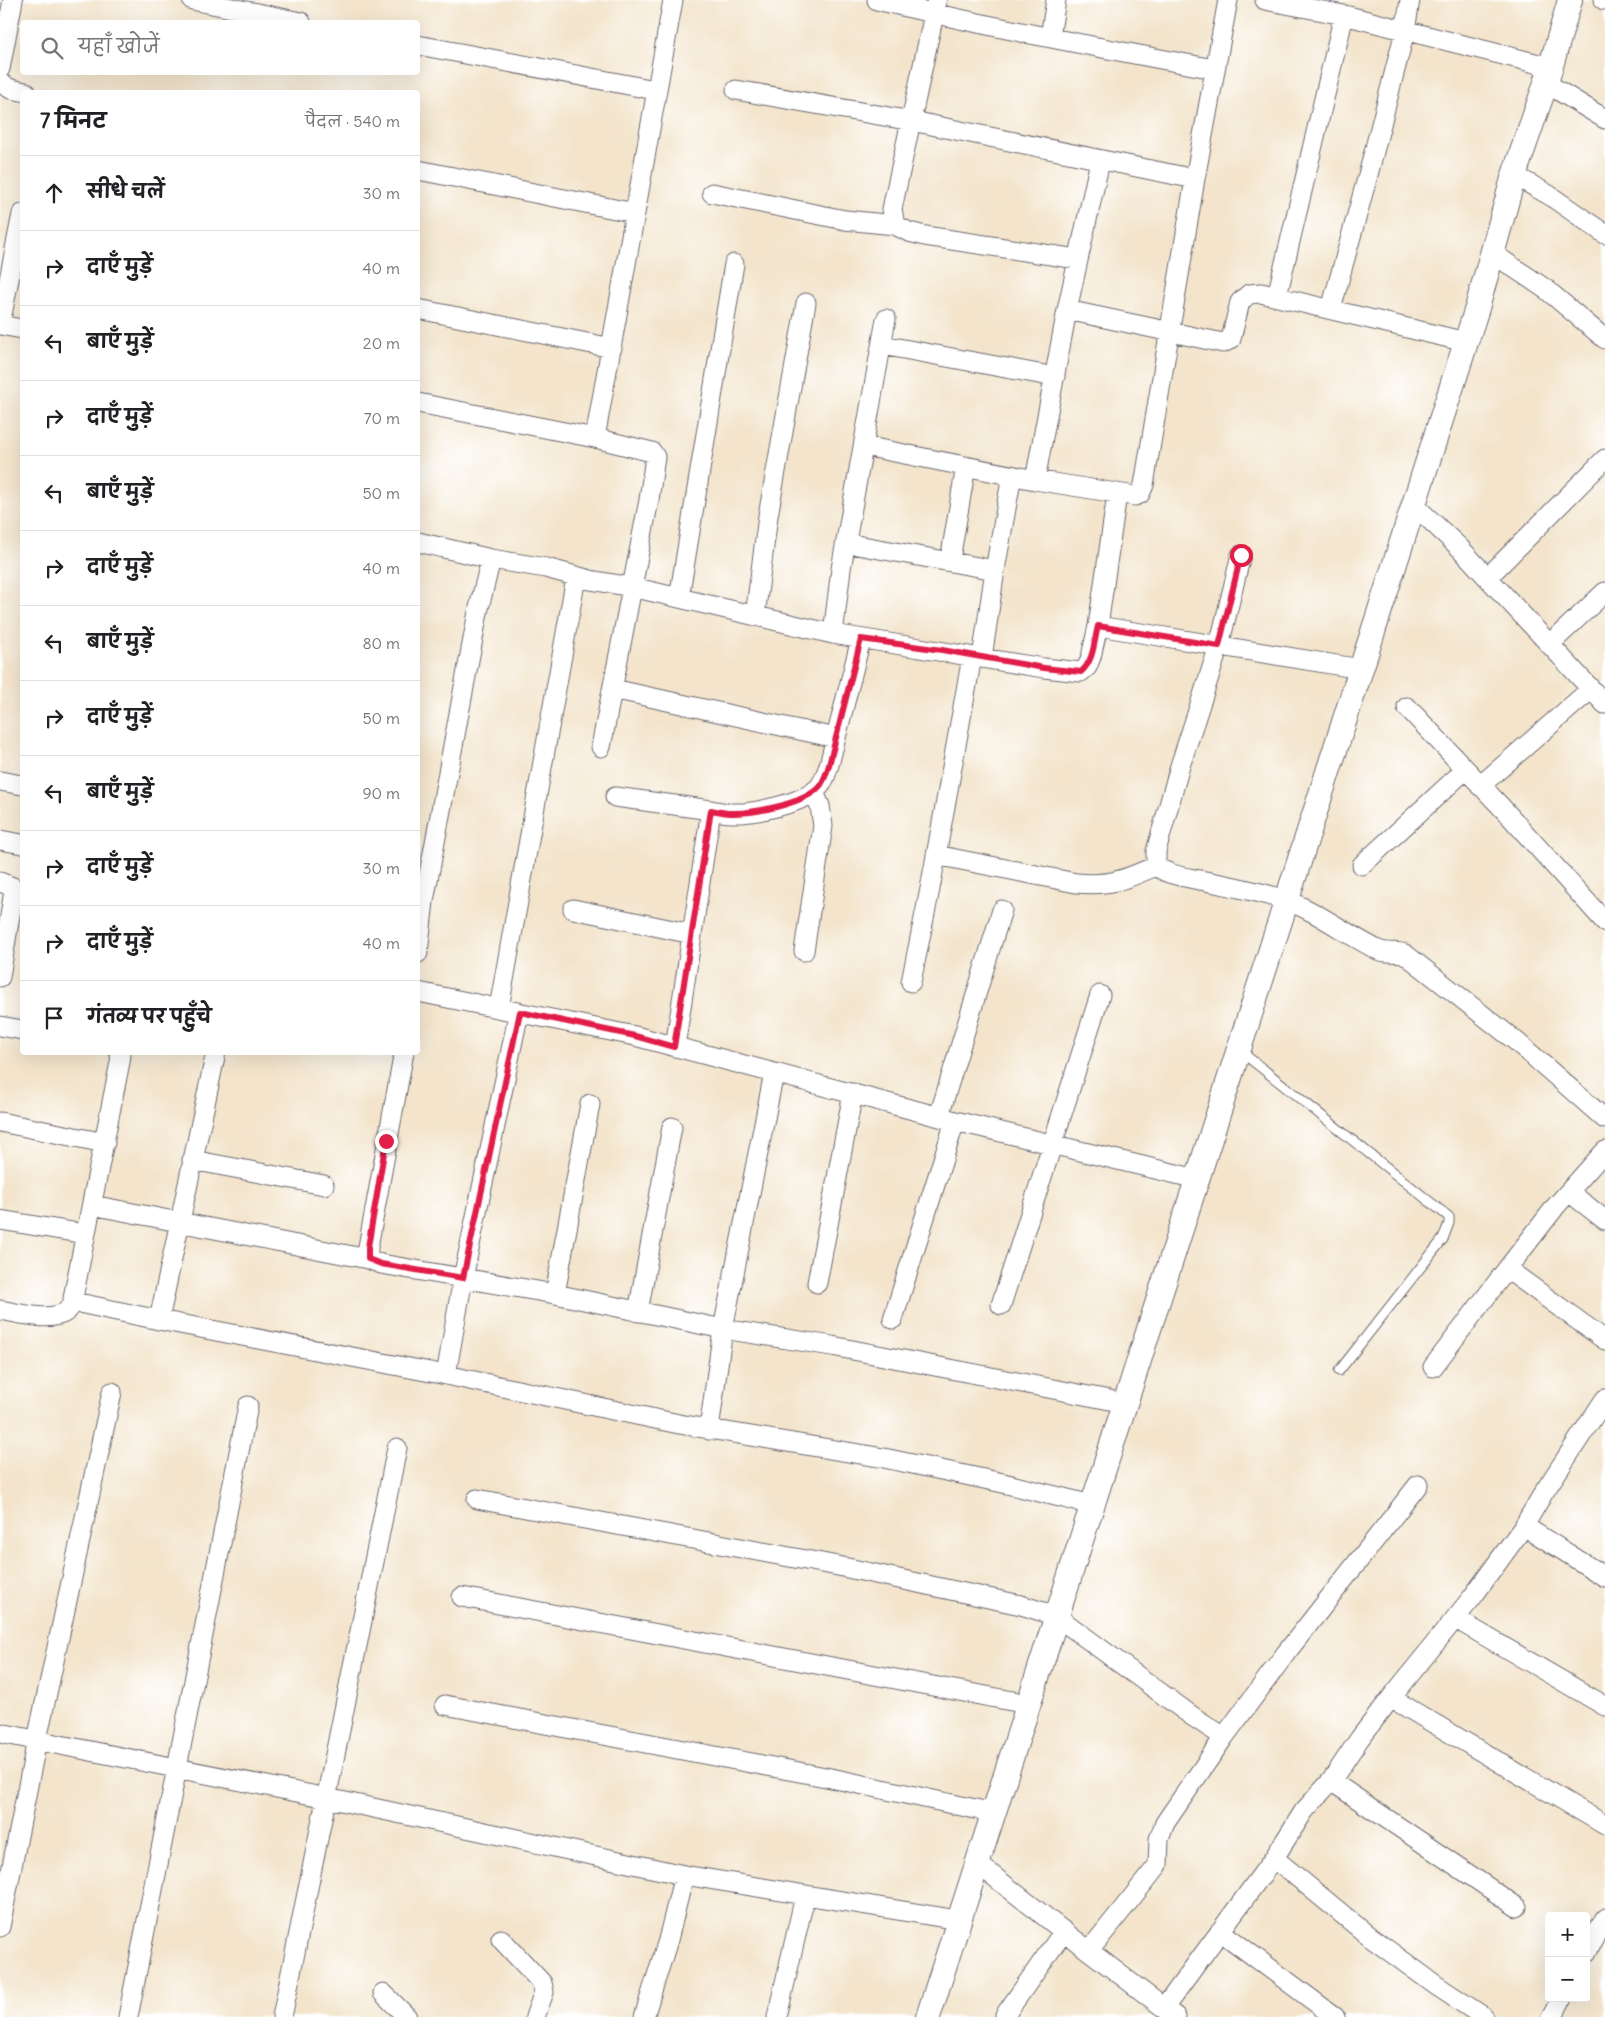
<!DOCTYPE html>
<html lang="hi">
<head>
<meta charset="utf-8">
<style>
	:root { --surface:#fff; --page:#f6f6f6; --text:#202124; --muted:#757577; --line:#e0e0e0 }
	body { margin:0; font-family:Delius,"Playpen Sans Deva",sans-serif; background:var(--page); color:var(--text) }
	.controls { position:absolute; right:15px; bottom:15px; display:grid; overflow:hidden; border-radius:5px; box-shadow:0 5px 20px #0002 }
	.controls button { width:45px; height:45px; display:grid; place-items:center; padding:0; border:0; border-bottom:1px solid var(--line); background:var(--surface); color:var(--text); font:25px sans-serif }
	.stop { position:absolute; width:15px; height:15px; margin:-11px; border:4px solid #e11d48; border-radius:50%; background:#fff }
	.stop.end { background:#e11d48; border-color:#fff; box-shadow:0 1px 5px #0008 }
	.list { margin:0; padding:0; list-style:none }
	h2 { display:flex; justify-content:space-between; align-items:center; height:65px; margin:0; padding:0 20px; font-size:21px }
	h2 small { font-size:16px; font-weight:400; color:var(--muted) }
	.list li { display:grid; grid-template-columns:32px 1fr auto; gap:15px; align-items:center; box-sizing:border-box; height:75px; padding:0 20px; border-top:1px solid var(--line) }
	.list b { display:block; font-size:19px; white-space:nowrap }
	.list em { font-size:16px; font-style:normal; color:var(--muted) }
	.icon { flex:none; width:28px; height:28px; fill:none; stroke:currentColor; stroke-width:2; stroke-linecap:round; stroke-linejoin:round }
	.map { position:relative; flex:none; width:1605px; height:2017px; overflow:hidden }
	.search { position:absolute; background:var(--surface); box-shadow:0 5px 20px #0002; left:20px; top:20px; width:400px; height:55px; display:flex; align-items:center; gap:12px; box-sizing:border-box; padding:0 18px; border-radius:5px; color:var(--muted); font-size:19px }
	.panel { position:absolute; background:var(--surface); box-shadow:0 5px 20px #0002; left:20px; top:90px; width:400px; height:965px; border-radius:5px }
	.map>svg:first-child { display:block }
</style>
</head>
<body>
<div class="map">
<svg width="1605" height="2017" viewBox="0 0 1605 2017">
	<rect width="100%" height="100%" fill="#fff"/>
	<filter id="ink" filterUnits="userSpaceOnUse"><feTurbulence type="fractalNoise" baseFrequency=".02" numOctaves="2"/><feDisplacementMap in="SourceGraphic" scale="10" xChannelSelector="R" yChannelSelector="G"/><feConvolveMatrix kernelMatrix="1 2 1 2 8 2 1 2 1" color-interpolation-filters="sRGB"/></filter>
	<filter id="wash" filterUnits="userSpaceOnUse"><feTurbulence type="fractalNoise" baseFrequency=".0096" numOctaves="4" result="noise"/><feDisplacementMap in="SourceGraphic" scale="20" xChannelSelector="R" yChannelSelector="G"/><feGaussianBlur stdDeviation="1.12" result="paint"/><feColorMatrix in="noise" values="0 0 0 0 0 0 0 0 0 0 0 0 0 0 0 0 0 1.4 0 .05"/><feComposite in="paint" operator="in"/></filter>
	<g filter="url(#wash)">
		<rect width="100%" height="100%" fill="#f3e4cb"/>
	</g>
	<g filter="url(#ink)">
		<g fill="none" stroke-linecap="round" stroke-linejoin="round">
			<defs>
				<path id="service" d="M1239,1050L1449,1217V1223L1443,1239L1339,1371"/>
				<path id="minor" d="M192,0L301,22
					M877,0C988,27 1101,48 1214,69
					M1265,0L1344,15L1551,67
					M1604,0H1605
					M1050,37L1056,0
					M418,45L655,90
					M0,69L13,0
					M0,83L11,89L26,92
					M1546,83L1605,119
					M736,90L912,121L1195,179L1228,0
					M418,170L635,213
					M1514,175L1549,195L1605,234
					M712,193L845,220L895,225L909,232L925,236L1077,259
					M895,225L892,209L937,0
					M1492,253L1547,290L1605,339
					M1277,296L1344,15
					M418,309L612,348
					M1331,309L1368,175L1405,31L1410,0
					M1067,310L1223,343L1231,339L1240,302L1249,294L1261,293L1466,342
					M0,325L22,214
					M0,325L22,329
					M882,345L1055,377
					M418,403L595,438L652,452L655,457L649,500L601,747
					M595,438L673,0
					M864,446L1035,480L1135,496L1140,494L1144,485L1195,179
					M1035,480L1067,310L1100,161
					M1414,505L1460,548L1605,704
					M418,542L491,559L546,568L590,580L632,587L833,634L1044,668L1081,672L1087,667L1091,657L1098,626L1117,494
					M846,543L995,570
					M1241,555L1219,646L1180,766L1156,851V866C1171,877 1192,878 1211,882C1235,887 1261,892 1285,900C1317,911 1346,934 1376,949C1386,955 1395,950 1405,954L1517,1042L1605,1119
					M950,560L966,466
					M1488,577L1605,459
					M679,598L734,264
					M755,616L768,516L806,303
					M1098,626L1361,669
					M833,634L841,569L886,319
					M1550,644L1605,592
					M982,658L995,570L1012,475
					M613,689L836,738
					M1407,707L1506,812L1605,922
					M0,781L22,785
					M1480,786L1590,690
					M615,797L711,810
					M0,840L22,844
					M936,855L1076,883C1111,886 1123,880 1156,866
					M1362,865L1465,770
					M0,882L13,887L14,891L0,977
					M573,909L692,934
					M804,951L823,826L820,806L814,792
					M418,953L424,901L478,612L491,559
					M911,982L930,889L972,657
					M418,992L635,1036L955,1121L1197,1179
					M499,1008L576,577
					M0,1026L22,1030
					M675,1047L711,810C717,811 724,813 731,813C752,814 801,804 817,789C824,783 826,774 829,765L861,639
					M119,1052L121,1055L120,1062L73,1298L79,1303L159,1320
					M216,1052L159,1320L446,1375L679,1424L884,1458L1003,1483L1092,1505
					M404,1052L368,1247V1259L381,1264L555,1294L723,1329L774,1073
					M939,1116L1002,910
					M0,1122L105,1143
					M1605,1151L1556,1206L1507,1269L1605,1340
					M192,1160L324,1185
					M1569,1192L1605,1220
					M92,1205L368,1259
					M0,1220L85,1234
					M817,1283L853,1093
					M555,1294L590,1104
					M1001,1305L1100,995
					M0,1310C18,1313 52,1323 67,1311C70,1308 73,1304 75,1301
					M638,1312L672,1127
					M893,1319L955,1121
					M1433,1367L1507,1269
					M446,1375L463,1278L519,1012
					M1605,1399L1544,1492L1524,1526L1474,1595L1391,1698L1605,1825
					M709,1430L723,1329L832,1346L1125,1403
					M477,1499L838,1566L1021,1605L1056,1616L1192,1716L1224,1737
					M1524,1526L1605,1577
					M462,1597L1028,1704
					M1456,1619L1605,1706
					M1391,1698L1360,1738L1331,1781L1304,1811L1274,1858L1370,1937L1437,1986L1484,2017
					M445,1705L831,1778L994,1813
					M0,1733L327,1798L684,1875L958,1920
					M1331,1781L1517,1907
					M978,1864L1071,1937L1164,2008
					M0,1927L37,1740L112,1392
					M1220,1931L1335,2017
					M501,1939L542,1983L544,1992L535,2017
					M1089,1951L1158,1865L1159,1839L1165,1823L1224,1737L1286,1653L1418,1485
					M1586,1953L1605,1918
					M383,1993L407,2017
					M1005,2015L1064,1931
					M128,2017L248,1406
					M282,2017L397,1448
					M644,2017L668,1940L684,1875
					M777,2017L805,1896
					M1176,2017L1164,2008L1274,1858
					M1552,2017L1562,1998"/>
				<path id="tertiary" d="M928,2017L1477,308L1514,175L1546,83L1570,0"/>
			</defs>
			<use href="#service" stroke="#6b666d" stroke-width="11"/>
			<use href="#minor" stroke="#6b666d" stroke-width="21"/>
			<use href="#tertiary" stroke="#6b666d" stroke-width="26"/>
			<use href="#service" stroke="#fff" stroke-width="9"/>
			<use href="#minor" stroke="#fff" stroke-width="19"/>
			<use href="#tertiary" stroke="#fff" stroke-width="24"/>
		</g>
	</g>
	<g fill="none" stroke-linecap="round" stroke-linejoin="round" filter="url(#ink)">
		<path stroke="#e11d48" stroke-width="6" d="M386,1141L368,1247V1259L381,1264L463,1278L520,1012L635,1036L674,1047L711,810C717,811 724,813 730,813C752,814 801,804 817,789C824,783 826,774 829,765L861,639L942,650L1044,668L1081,672C1094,661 1094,641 1098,626L1219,646L1241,555"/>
	</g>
</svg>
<div class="controls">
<button>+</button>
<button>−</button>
</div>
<div class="stop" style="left:1241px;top:555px"></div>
<div class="stop end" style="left:386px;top:1141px"></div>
<div class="search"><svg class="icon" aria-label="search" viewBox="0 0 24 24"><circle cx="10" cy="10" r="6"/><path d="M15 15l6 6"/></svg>यहाँ खोजें</div>
<section class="panel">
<h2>7 मिनट<small>पैदल · 540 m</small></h2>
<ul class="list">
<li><svg class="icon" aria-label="ahead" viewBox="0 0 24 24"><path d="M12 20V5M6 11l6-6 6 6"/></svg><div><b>सीधे चलें</b></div><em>30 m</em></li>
<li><svg class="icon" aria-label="right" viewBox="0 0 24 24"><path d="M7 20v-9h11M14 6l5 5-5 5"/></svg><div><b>दाएँ मुड़ें</b></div><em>40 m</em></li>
<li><svg class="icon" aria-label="left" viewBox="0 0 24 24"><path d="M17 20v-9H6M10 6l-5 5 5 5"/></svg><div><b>बाएँ मुड़ें</b></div><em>20 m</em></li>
<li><svg class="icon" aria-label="right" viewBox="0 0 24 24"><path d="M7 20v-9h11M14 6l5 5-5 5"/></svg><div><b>दाएँ मुड़ें</b></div><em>70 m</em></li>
<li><svg class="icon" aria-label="left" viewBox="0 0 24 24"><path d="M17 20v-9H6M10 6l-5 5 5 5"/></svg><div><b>बाएँ मुड़ें</b></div><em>50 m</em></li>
<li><svg class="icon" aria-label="right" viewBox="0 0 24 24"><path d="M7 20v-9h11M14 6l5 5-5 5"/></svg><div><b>दाएँ मुड़ें</b></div><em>40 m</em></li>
<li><svg class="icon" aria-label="left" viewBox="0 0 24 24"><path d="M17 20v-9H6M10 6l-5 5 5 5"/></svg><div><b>बाएँ मुड़ें</b></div><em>80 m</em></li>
<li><svg class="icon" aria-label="right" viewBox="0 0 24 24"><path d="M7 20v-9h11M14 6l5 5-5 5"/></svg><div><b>दाएँ मुड़ें</b></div><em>50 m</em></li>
<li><svg class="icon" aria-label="left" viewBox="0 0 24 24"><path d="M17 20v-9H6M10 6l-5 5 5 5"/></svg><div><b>बाएँ मुड़ें</b></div><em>90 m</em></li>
<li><svg class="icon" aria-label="right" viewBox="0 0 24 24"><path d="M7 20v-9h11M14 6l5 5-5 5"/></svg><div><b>दाएँ मुड़ें</b></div><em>30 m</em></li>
<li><svg class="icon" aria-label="right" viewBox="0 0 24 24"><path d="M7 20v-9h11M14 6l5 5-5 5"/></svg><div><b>दाएँ मुड़ें</b></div><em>40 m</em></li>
<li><svg class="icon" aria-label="arrive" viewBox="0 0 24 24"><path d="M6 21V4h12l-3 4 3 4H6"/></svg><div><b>गंतव्य पर पहुँचे</b></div></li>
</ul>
</section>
</div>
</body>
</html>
